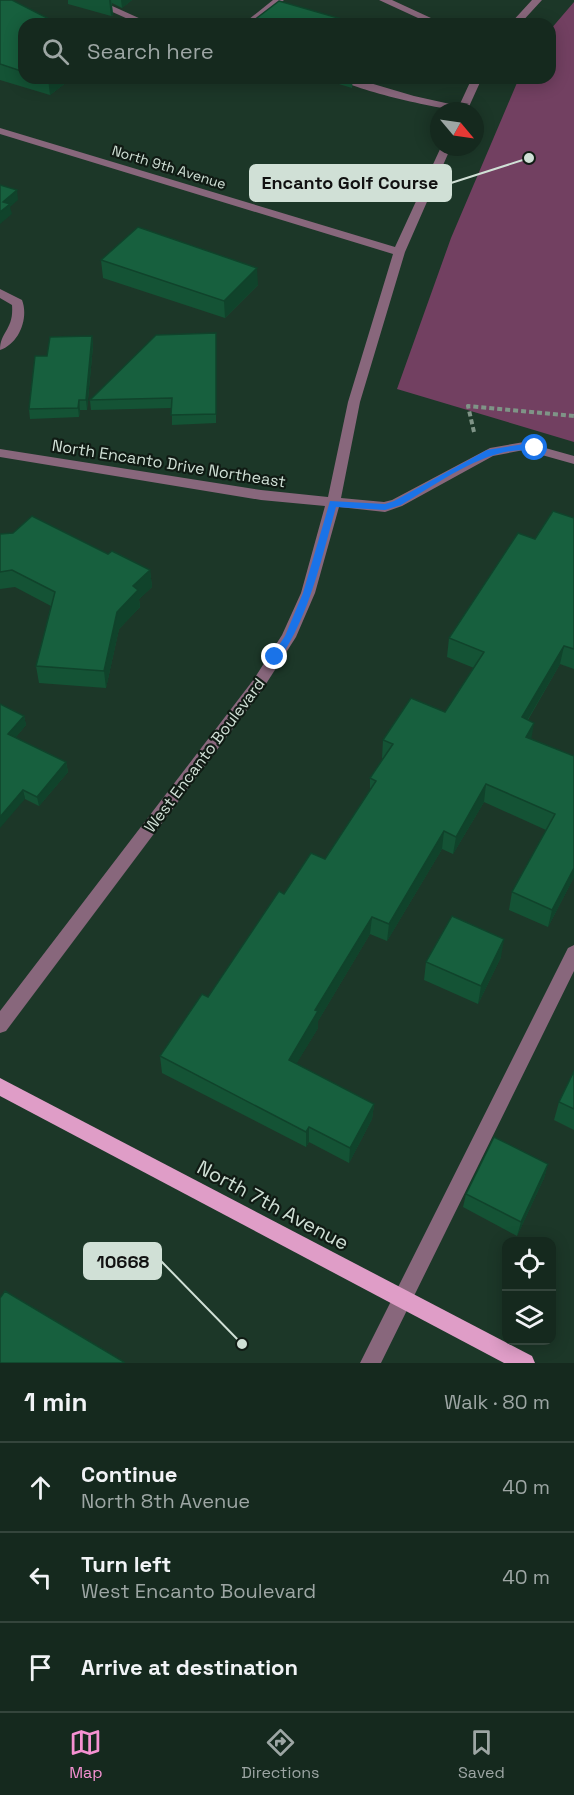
<!DOCTYPE html>
<html lang="en">
<head>
<meta charset="utf-8">
<style>
	:root { --surface:#15291e; --page:#22352b; --text:#f1f3f6; --muted:#9da6a4; --line:#34453c; --accent:#f591d2 }
	body { margin:0; font-family:"Space Grotesk",sans-serif; background:var(--page); color:var(--text) }
	.controls { position:absolute; right:18px; bottom:18px; display:grid; overflow:hidden; border-radius:12px; box-shadow:0 3px 15px #0003 }
	.controls button { width:54px; height:54px; display:grid; place-items:center; padding:0; border:0; border-bottom:2px solid var(--line); background:var(--surface); color:var(--text); font:30px sans-serif }
	.compass { position:absolute; left:430px; top:102px; width:54px; height:54px; border-radius:50%; background:var(--surface); box-shadow:0 3px 15px #0003; rotate:119deg }
	.stop { position:absolute; width:18px; height:18px; margin:-14px; border:4px solid #1a73e8; border-radius:50%; background:#fff }
	.stop.end { background:#1a73e8; border-color:#fff; box-shadow:0 2px 6px #0008 }
	.list { margin:0; padding:0; list-style:none }
	h2 { display:flex; justify-content:space-between; align-items:center; height:78px; margin:0; padding:0 24px; font-size:26px }
	h2 small { font-size:20px; font-weight:400; color:var(--muted) }
	.list li { display:grid; grid-template-columns:39px 1fr auto; gap:18px; align-items:center; box-sizing:border-box; height:90px; padding:0 24px; border-top:2px solid var(--line) }
	.list b { display:block; font-size:22px; white-space:nowrap }
	.list p { margin:0; font-size:20px; white-space:nowrap; color:var(--muted) }
	.list em { font-size:20px; font-style:normal; color:var(--muted) }
	.icon { flex:none; width:33px; height:33px; fill:none; stroke:currentColor; stroke-width:2; stroke-linecap:round; stroke-linejoin:round }
	.map { position:relative; flex:none; width:574px; height:1363px; overflow:hidden }
	.search { position:absolute; background:var(--surface); box-shadow:0 3px 15px #0003; left:18px; right:18px; top:18px; height:66px; display:flex; align-items:center; gap:15px; box-sizing:border-box; padding:0 21px; border-radius:18px; color:var(--muted); font-size:22px }
	.sheet { height:348px; background:var(--surface) }
	nav { display:flex; justify-content:space-around; align-items:center; box-sizing:border-box; height:84px; border-top:2px solid var(--line); background:var(--surface); font-size:16px; color:var(--muted) }
	nav a { display:grid; justify-items:center; gap:3px }
	nav .on { color:var(--accent) }
	.map>svg:first-child { display:block }
</style>
</head>
<body>
<div class="map">
<svg width="574" height="1363" viewBox="0 0 574 1363">
	<rect width="100%" height="100%" fill="#1c3728"/>
	<path fill="#724061" d="M574,2V442L397,389L451,238L519,78H550V30Z"/>
	<g fill="none" stroke-linecap="round" stroke-linejoin="round">
		<path stroke="#7f9487" stroke-width="4" stroke-dasharray="5 3" stroke-linecap="butt" d="M474,432L468,406L574,416"/>
		<path fill="#88677c" fill-rule="evenodd" d="M86,0H99L152,24H139Z
			M273,0H284L254,24H243Z
			M379,0H392L444,24H431Z
			M532,0H542L520,24H510Z
			M337,78H353L414,96L459,106L472,78H482L467,111C445,111 353,90 337,78Z
			M0,128L395,247L441,147H451L405,252L360,402L341,498L384,502L392,500L490,448L524,442L574,456V464L524,450L493,456L402,506L385,512L339,507L315,593L296,637L264,687L6,1031L0,1033V1011L254,679L282,635L301,593L325,506L261,500L0,457V449L261,490L328,497L348,402L393,254L0,134Z
			M0,289L22,300C29,318 19,344 0,350C0,331 14,330 12,305L0,298Z
			M574,945V971L381,1363H360L568,948Z"/>
		<path fill="#df9dc7" fill-rule="evenodd" d="M0,1078L532,1356L535,1363H504L0,1096Z"/>
	</g>
	<path fill="#145335" d="M0,0L24,24V78H72L50,95L0,80Z
		M68,0H132L122,8L112,3L113,15L111,16L68,4Z
		M319,78H353L352,88Z
		M101,260L258,285L225,318L103,278Z
		M216,333V423L172,425V408L91,410L90,400Z
		M92,336L93,346L87,410H80L79,417L30,419L29,409L47,356Z
		M574,518V669L560,664L528,720L531,739L574,756V877L548,927L509,910L512,892L546,830L484,802L453,854L442,849L387,941L370,934L318,1021V1028L296,1064L374,1104L372,1119L349,1163L309,1142L306,1147L162,1073L160,1056L208,997L284,894L325,859L370,791V778L383,759L382,758L383,740L445,712L474,668L447,657L449,638L535,539Z
		M0,534L108,554L150,570L152,587L139,599L140,607L119,629L106,688L39,683L36,666L51,606L15,587L0,589Z
		M0,704L24,716L26,725L15,738L66,762L68,772L39,806L25,799Z
		M501,957L478,1004L424,980L426,962Z
		M574,1071V1130L554,1120L559,1102Z
		M548,1164L544,1178L517,1236L463,1207L466,1194Z"/>
	<path fill="#10432b" d="M109,0H111L113,15L111,16Z
		M121,0H132L122,8Z
		M49,78H72L50,95L48,79Z
		M17,190L18,200L10,207L12,214L0,224V212L3,202Z
		M257,268L258,285L225,318L224,301Z
		M92,336L93,346L87,410L86,400Z
		M79,400L80,410L79,417L78,408Z
		M150,570L152,587L139,599L140,607L119,629L106,688L104,671L117,612L133,586Z
		M564,646L560,664L518,736L522,717Z
		M24,716L26,725L10,744L8,734Z
		M534,723L531,741L526,737Z
		M66,762L68,772L39,806L37,797Z
		M486,784L484,802L453,854L456,837Z
		M23,790L25,799L0,828V817Z
		M444,831L442,849L387,941L389,924Z
		M574,868V877L548,927L552,910Z
		M372,917L370,934L318,1021V1028L289,1076V1060L315,1010Z
		M504,939L501,957L478,1004L481,986Z
		M374,1104L372,1119L349,1163L350,1148Z
		M309,1127V1142L306,1147V1132Z
		M548,1164L544,1178L517,1236L521,1222Z"/>
	<path fill="#17603e" stroke="#10432b" stroke-width="1.5" d="M0,0H12L59,24H24V72L0,64Z
		M279,1L359,24H249Z
		M0,185L17,190L3,202L10,204L0,212Z
		M138,227L257,268L224,301L101,260Z
		M216,333V414L171,415L172,398L90,400L156,335Z
		M92,336L86,400H79L78,408L29,409L35,356H47L50,337Z
		M553,511L574,518V649L564,646L522,717L534,723L526,737L574,756V868L552,910L512,892L555,814L486,784L456,837L444,831L389,924L372,917L315,1010L318,1011L289,1060L374,1104L350,1148L309,1127L306,1132L160,1056L202,994L208,997L279,891L284,894L311,853L325,859L376,781L370,778L393,744L383,740L411,698L445,712L484,652L449,638L518,533L535,539Z
		M32,516L108,554L112,551L150,570L133,586L138,590L117,612L104,671L36,666L55,592L12,570L0,572V534L13,533Z
		M0,704L24,716L8,734L66,762L37,797L23,790L0,817Z
		M452,916L504,939L481,986L426,962Z
		M574,1071V1109L559,1102Z
		M494,1137L548,1164L521,1222L466,1194Z
		M5,1291L124,1362V1363H0V1298Z"/>
	<path fill="#1a73e8" d="M524,444L539,448L535,451C491,443 438,484 401,505L385,510L336,507C321,560 310,614 279,660H272L271,657L285,636L303,593L330,501L385,504L394,501L487,450Z"/>
	<g text-anchor="middle" stroke-width="4.5" stroke-linejoin="round" paint-order="stroke">
		<g font-size="14" fill="#d0e0d6" stroke="#101b14">
			<text transform="translate(169 167) rotate(17)" y="5">North 9th Avenue</text>
		</g>
		<g font-size="16" fill="#d0e0d6" stroke="#101b14">
			<text transform="translate(169 463) rotate(9)" y="6">North Encanto Drive Northeast</text>
			<text transform="translate(204 755) rotate(-53)" y="6">West Encanto Boulevard</text>
		</g>
		<g font-size="20" fill="#d0e0d6" stroke="#101b14">
			<text transform="translate(273 1205) rotate(28)" y="7">North 7th Avenue</text>
		</g>
	</g>
	<path fill="none" stroke="#d0e0d6" stroke-width="2" d="M529 158L451 183M242 1344L161 1261"/>
	<g fill="#d0e0d6" stroke="#101b14" stroke-width="2">
		<circle cx="529" cy="158" r="6"/>
		<circle cx="242" cy="1344" r="6"/>
	</g>
	<g fill="#d0e0d6" stroke="#d0e0d6" stroke-width="2">
		<rect x="250" y="165" width="201" height="36" rx="6"/>
		<rect x="84" y="1243" width="77" height="36" rx="6"/>
	</g>
	<g font-size="18" text-anchor="middle" font-weight="bold" fill="#111">
		<text x="350" y="189">Encanto Golf Course</text>
		<text x="123" y="1268">10668</text>
	</g>
</svg>
<div class="controls">
<button><svg class="icon" aria-label="locate" viewBox="0 0 24 24"><circle cx="12" cy="12" r="6"/><path d="M12 2v4M12 18v4M2 12h4M18 12h4"/></svg></button>
<button><svg class="icon" aria-label="layers" viewBox="0 0 24 24"><path d="M12 4l9 5-9 5-9-5zM3 14l9 5 9-5"/></svg></button>
</div>
<svg class="compass" viewBox="-18 -18 36 36"><path d="M0-13l5 13h-10z" fill="#e53935"/><path d="M0 13l5-13h-10z" fill="#9da6a4"/></svg>
<div class="stop" style="left:535px;top:448px"></div>
<div class="stop end" style="left:275px;top:657px"></div>
<div class="search"><svg class="icon" aria-label="search" viewBox="0 0 24 24"><circle cx="10" cy="10" r="6"/><path d="M15 15l6 6"/></svg>Search here</div>
</div>
<section class="sheet">
<h2>1 min<small>Walk · 80 m</small></h2>
<ul class="list">
<li><svg class="icon" aria-label="ahead" viewBox="0 0 24 24"><path d="M12 20V5M6 11l6-6 6 6"/></svg><div><b>Continue</b><p>North 8th Avenue</p></div><em>40 m</em></li>
<li><svg class="icon" aria-label="left" viewBox="0 0 24 24"><path d="M17 20v-9H6M10 6l-5 5 5 5"/></svg><div><b>Turn left</b><p>West Encanto Boulevard</p></div><em>40 m</em></li>
<li><svg class="icon" aria-label="arrive" viewBox="0 0 24 24"><path d="M6 21V4h12l-3 4 3 4H6"/></svg><div><b>Arrive at destination</b></div></li>
</ul>
</section>
<nav>
<a class="on"><svg class="icon" aria-label="map" viewBox="0 0 24 24"><path d="M3 6l6-2 6 2 6-2v14l-6 2-6-2-6 2zM9 4v14M15 6v14"/></svg>Map</a>
<a><svg class="icon" aria-label="directions" viewBox="0 0 24 24"><path d="M12 3l9 9-9 9-9-9zM9 14v-3h6M13 9l2 2-2 2"/></svg>Directions</a>
<a><svg class="icon" aria-label="saved" viewBox="0 0 24 24"><path d="M7 4h10v16l-5-4-5 4z"/></svg>Saved</a>
</nav>
</body>
</html>
